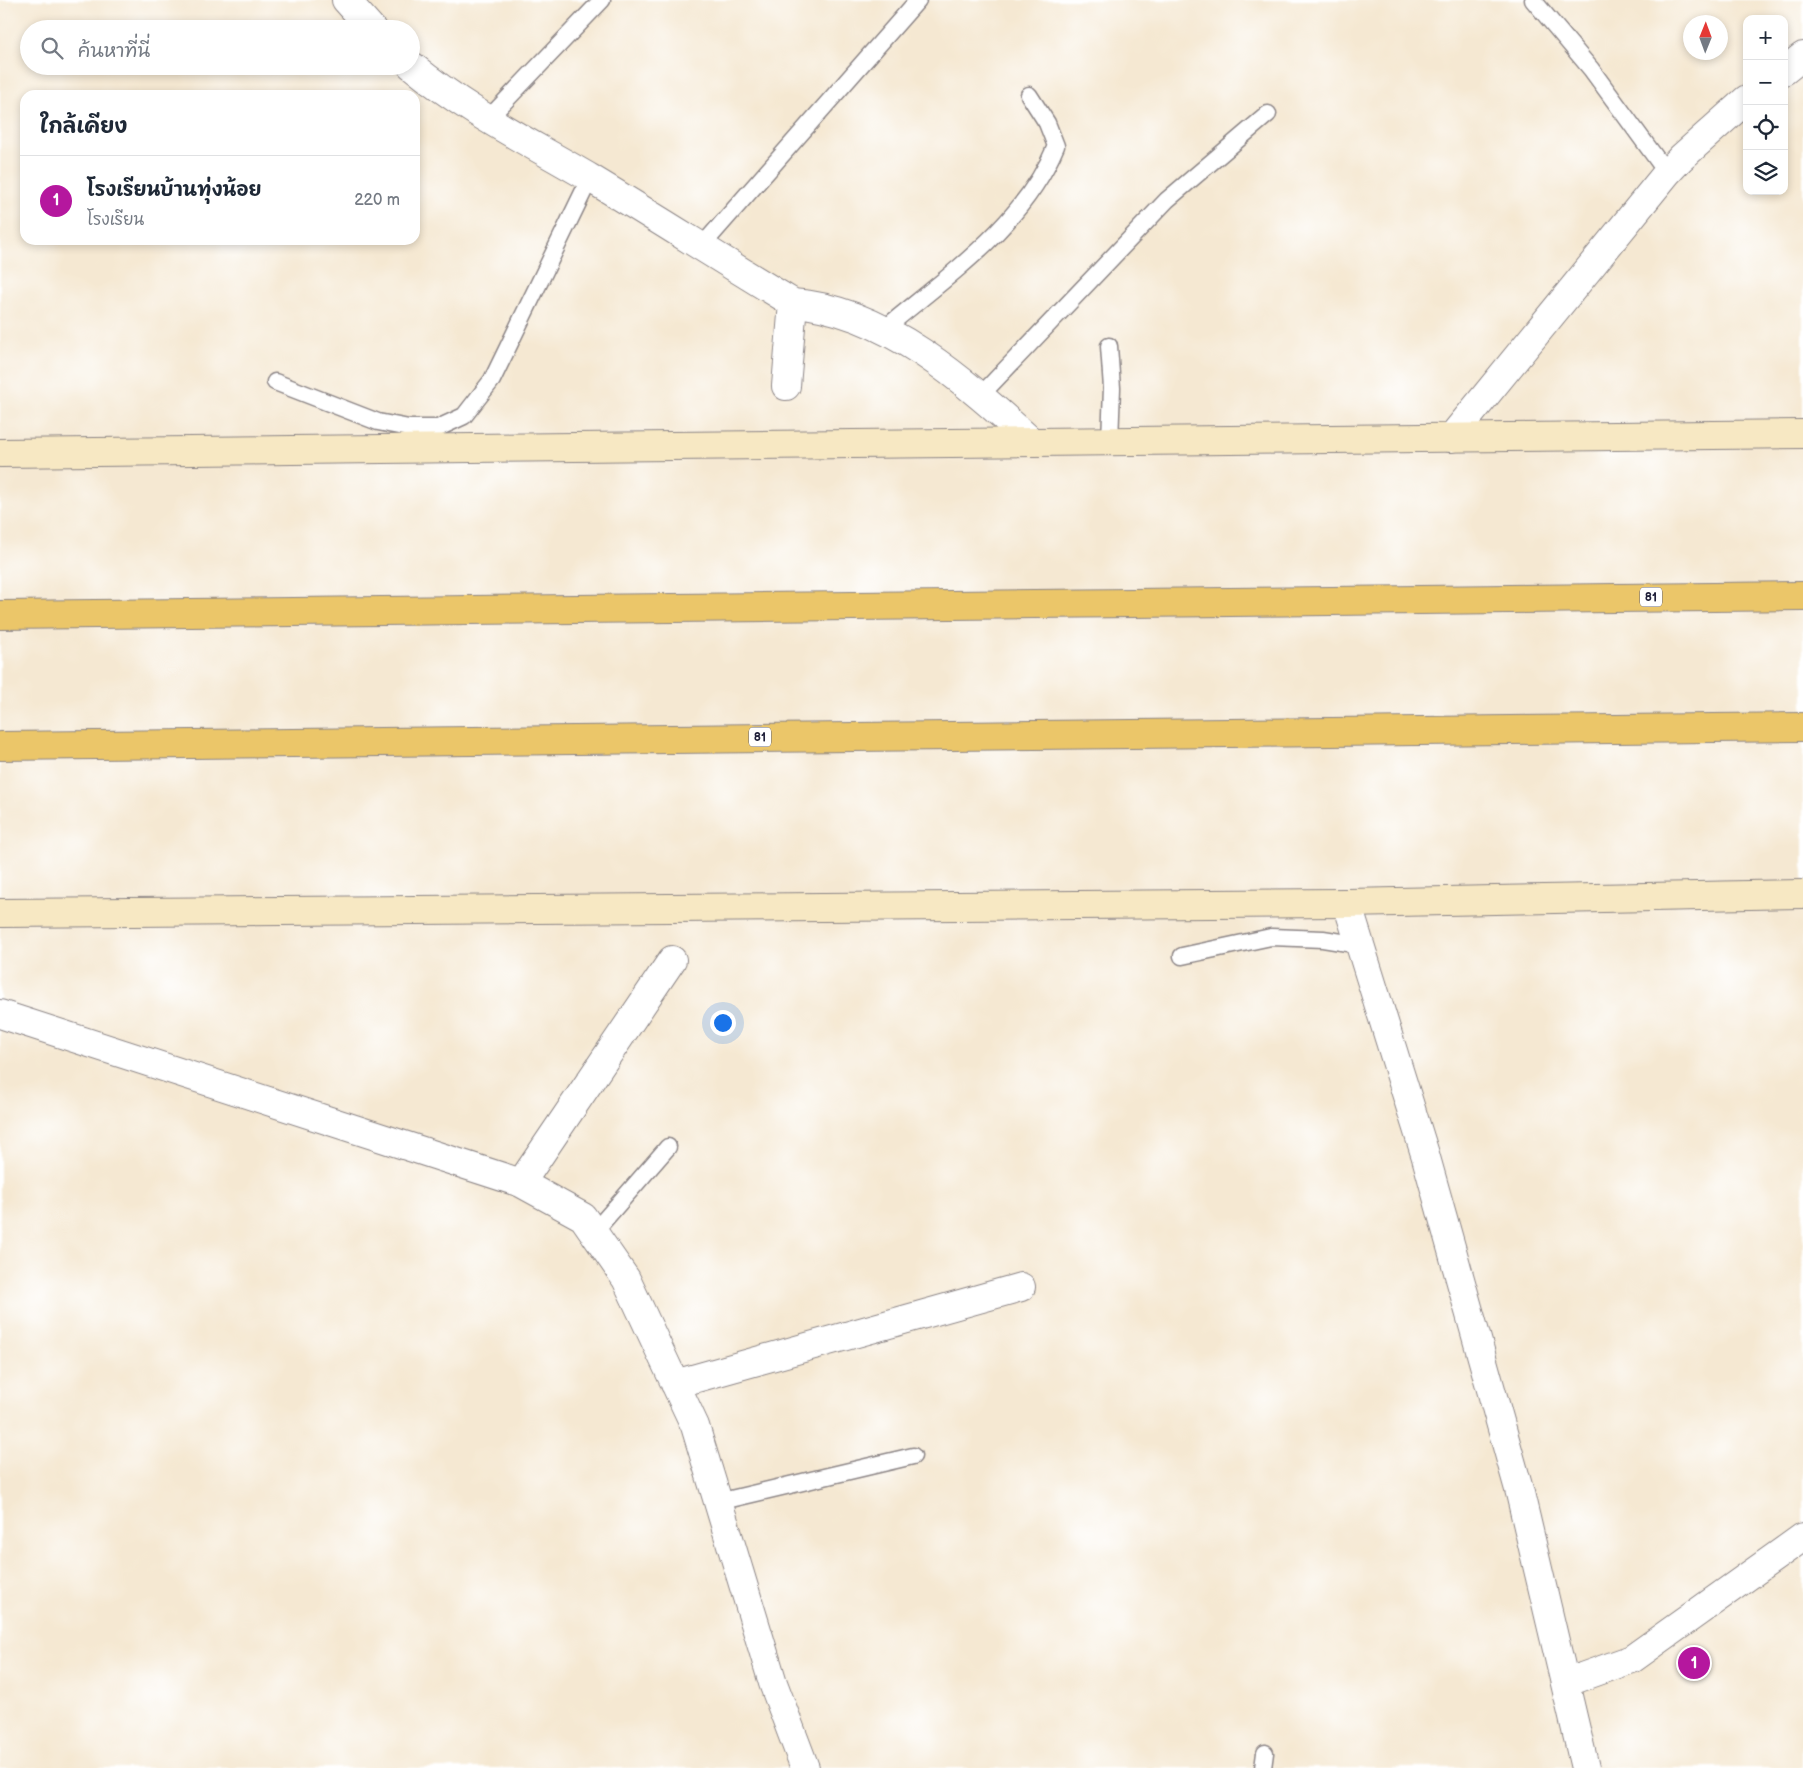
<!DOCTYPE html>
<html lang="th">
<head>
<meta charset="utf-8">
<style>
	:root { --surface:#fff; --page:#f2f2f3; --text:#1f2937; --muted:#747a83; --line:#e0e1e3; --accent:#b5179e }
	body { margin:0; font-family:"Balsamiq Sans","Playpen Sans Thai",sans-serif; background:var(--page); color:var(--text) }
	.controls { position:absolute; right:15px; top:15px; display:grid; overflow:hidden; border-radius:10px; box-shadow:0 2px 8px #0003 }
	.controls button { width:45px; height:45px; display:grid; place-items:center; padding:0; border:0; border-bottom:1px solid var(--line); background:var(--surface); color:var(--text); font:25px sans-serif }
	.compass { position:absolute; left:1683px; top:15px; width:45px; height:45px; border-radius:50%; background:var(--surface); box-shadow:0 2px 8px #0003; rotate:1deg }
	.you { position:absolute; left:722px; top:1022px; width:18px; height:18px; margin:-12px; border:4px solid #fff; border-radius:50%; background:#1a73e8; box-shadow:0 0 0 8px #1a73e833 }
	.badge { display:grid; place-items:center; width:32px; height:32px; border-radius:50%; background:var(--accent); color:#fff; font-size:16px; font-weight:700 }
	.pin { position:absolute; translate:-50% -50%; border:2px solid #fff; box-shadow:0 1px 5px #0006 }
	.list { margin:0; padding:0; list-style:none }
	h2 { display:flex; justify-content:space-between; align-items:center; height:65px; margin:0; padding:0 20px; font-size:21px }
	h2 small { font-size:16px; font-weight:400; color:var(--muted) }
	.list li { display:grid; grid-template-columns:32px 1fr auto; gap:15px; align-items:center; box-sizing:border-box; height:90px; padding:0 20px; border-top:1px solid var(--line) }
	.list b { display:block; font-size:19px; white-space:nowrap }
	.list p { margin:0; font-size:16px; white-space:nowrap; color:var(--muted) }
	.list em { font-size:16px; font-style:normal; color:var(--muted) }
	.icon { flex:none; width:28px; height:28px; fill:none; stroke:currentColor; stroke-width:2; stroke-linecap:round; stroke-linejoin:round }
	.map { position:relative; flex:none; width:1803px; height:1768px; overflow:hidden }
	.search { position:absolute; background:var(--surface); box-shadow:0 2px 8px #0003; left:20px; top:20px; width:400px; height:55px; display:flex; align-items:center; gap:12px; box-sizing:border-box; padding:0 18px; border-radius:28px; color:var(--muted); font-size:19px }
	.panel { position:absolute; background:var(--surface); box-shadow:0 2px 8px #0003; left:20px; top:90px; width:400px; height:155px; border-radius:15px }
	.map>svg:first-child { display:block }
</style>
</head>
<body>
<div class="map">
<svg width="1803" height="1768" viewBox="0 0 1803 1768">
	<rect width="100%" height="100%" fill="#fff"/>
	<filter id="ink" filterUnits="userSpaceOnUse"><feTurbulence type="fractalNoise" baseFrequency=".02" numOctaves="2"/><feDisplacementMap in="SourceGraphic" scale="10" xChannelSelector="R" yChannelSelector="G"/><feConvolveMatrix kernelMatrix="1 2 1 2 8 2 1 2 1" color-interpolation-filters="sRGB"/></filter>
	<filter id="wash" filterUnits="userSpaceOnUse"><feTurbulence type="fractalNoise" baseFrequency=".0096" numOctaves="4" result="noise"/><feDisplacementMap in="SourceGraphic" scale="20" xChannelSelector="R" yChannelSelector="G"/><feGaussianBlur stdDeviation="1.12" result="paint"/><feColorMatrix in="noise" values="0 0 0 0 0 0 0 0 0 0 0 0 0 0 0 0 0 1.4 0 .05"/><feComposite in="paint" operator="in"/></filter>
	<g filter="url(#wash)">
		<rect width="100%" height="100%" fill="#f5e8d2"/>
	</g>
	<g filter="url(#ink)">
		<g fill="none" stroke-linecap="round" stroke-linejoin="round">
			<defs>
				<path id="lane" d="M1533,0L1591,69L1667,173
					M488,119L602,0
					M701,247L918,0
					M883,330C947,276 1023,226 1056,146L1047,123L1029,95
					M1109,346L1112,388L1110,441
					M275,382L378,422L409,428H438L464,416L492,380L590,178
					M981,395L1167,200L1268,114
					M1182,956L1271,937L1323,939L1360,945
					M594,1232L668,1147
					M718,1502L913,1456
					M1263,1768L1265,1753"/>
				<path id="street" d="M346,0L372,29
					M411,65C466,111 529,142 590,178C658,219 725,262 793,303C885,309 967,383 1032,442
					M1784,71L1803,56
					M786,386L793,303
					M1451,438L1667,173L1681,158L1747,99
					M1347,903L1425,1154L1520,1493L1585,1768
					M0,1014L521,1183L583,1217L626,1279L695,1426L773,1683L805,1768
					M521,1183L672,960
					M675,1384L1021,1287
					M1565,1683L1632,1659L1803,1537"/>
				<path id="secondary" d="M0,453L1803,434
					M0,913L1347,903L1803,894"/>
				<path id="highway" d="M0,615L1803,596
					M0,746L1803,727"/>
			</defs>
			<use href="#lane" stroke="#8c8586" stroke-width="19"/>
			<use href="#street" stroke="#8c8586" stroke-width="30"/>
			<use href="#secondary" stroke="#8c8586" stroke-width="30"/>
			<use href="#highway" stroke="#8c8586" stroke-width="30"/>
			<use href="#lane" stroke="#fff" stroke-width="16"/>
			<use href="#street" stroke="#fff" stroke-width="28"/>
			<use href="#secondary" stroke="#f7e8c3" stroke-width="28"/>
			<use href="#highway" stroke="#ebc669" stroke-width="28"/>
		</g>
	</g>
	<g text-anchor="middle" stroke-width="4" stroke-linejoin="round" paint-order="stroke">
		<g fill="#fff" stroke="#646476" stroke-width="1">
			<rect x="1640" y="587.5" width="22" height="19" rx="4"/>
			<rect x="749" y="727.5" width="22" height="19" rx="4"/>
		</g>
		<g font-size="12" font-weight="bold" fill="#22223b">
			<text x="1651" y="601">81</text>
			<text x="760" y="741">81</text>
		</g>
	</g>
</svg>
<div class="controls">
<button>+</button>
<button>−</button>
<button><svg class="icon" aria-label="locate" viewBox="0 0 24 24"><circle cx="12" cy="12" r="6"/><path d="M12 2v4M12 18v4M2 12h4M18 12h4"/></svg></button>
<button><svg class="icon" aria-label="layers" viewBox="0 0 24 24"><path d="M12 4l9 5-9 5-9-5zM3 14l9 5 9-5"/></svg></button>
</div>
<svg class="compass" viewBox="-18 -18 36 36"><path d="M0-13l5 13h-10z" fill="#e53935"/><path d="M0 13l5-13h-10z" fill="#747a83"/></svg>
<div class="you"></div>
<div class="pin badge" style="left:1694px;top:1663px">1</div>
<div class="search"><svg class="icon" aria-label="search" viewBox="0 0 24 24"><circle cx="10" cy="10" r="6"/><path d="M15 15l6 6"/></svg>ค้นหาที่นี่</div>
<section class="panel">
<h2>ใกล้เคียง<small></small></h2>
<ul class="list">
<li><span class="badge">1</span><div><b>โรงเรียนบ้านทุ่งน้อย</b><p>โรงเรียน</p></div><em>220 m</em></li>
</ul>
</section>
</div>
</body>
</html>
